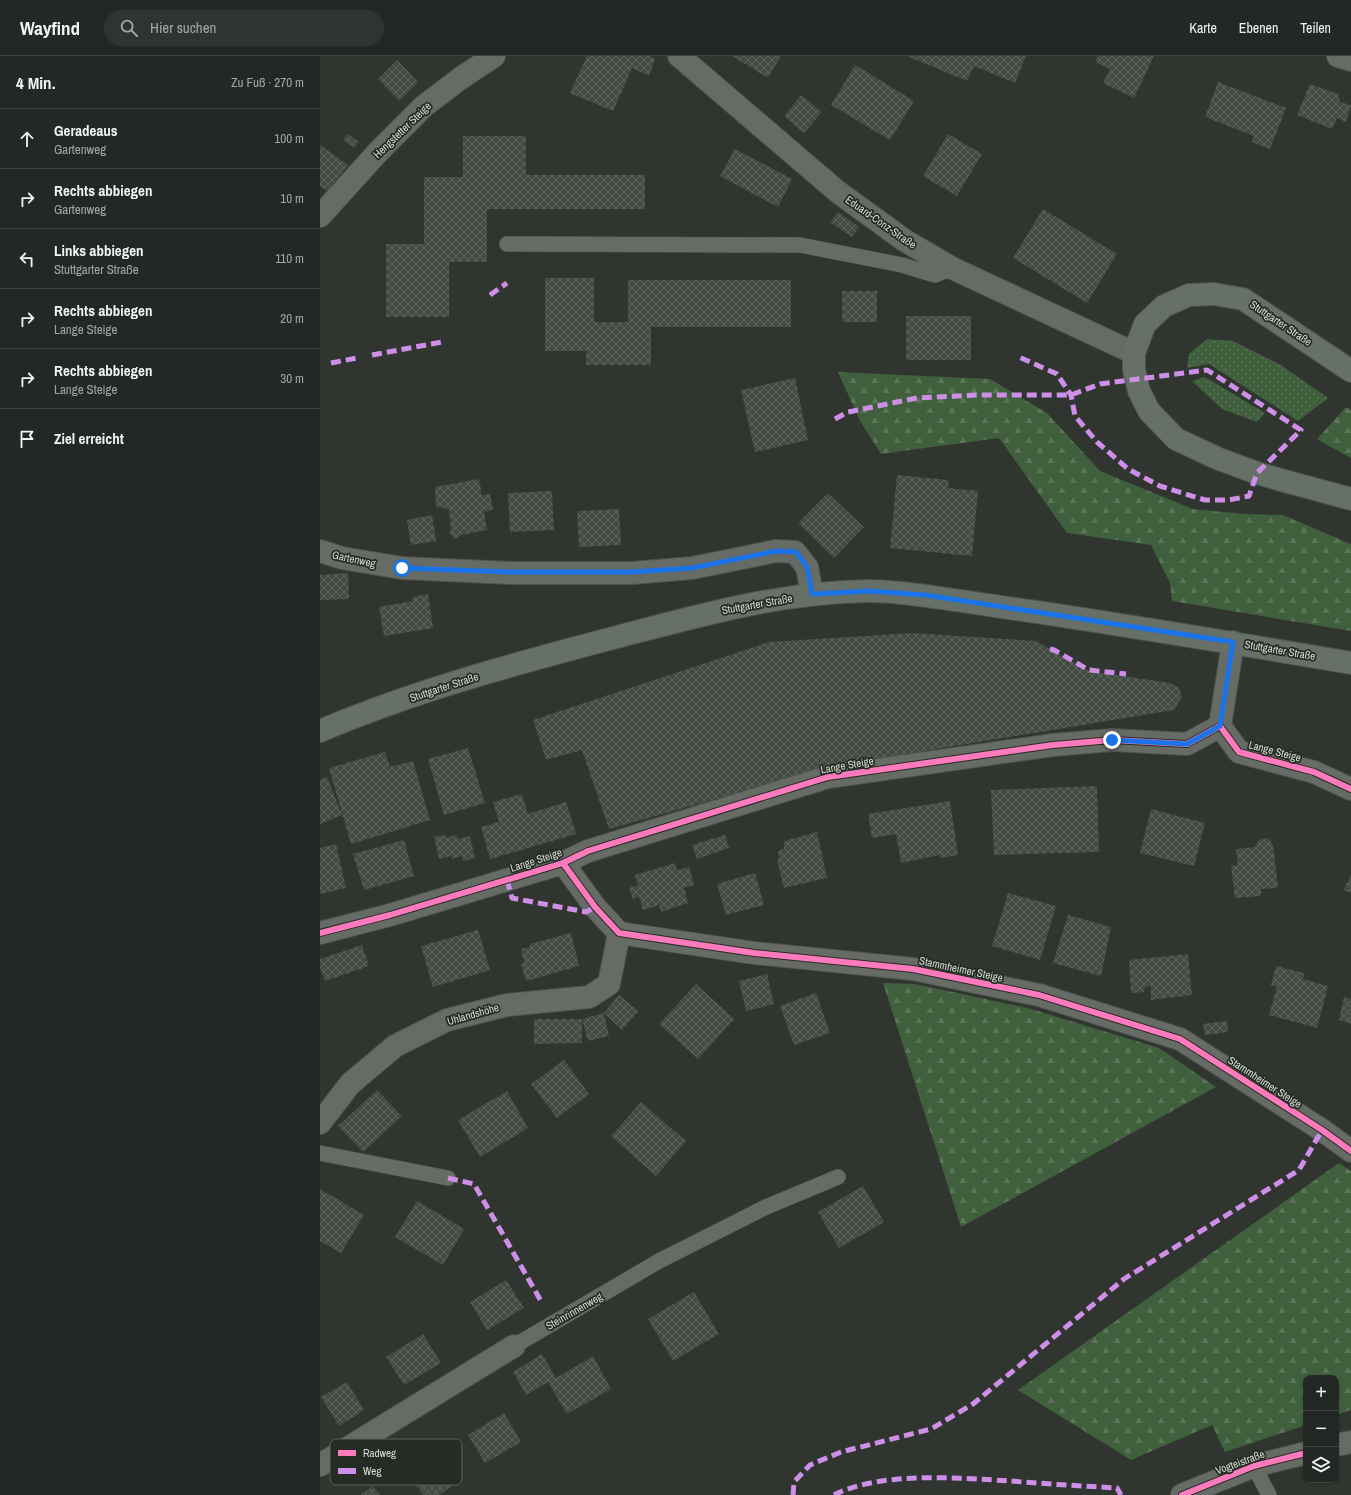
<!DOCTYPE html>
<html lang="de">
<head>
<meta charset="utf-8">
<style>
	:root { --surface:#242824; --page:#303431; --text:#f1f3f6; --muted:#a3a6a6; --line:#414441 }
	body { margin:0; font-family:"Archivo Narrow",sans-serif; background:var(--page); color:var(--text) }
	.controls { position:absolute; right:12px; bottom:12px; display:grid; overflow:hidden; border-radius:8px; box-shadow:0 1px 3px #0004 }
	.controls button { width:36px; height:36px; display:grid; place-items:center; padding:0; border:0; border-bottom:1px solid var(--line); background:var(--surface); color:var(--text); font:20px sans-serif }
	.stop { position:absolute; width:12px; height:12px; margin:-9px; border:3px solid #1a73e8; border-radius:50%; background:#fff }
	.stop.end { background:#1a73e8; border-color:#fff; box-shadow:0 1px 4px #0008 }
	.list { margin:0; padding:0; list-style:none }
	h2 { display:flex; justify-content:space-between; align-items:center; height:52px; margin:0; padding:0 16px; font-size:17px }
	h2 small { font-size:13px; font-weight:400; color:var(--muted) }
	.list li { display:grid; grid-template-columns:26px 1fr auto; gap:12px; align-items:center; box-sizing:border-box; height:60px; padding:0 16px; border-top:1px solid var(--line) }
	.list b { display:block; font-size:15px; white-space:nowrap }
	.list p { margin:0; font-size:13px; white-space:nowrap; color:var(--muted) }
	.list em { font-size:13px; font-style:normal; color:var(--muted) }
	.icon { flex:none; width:22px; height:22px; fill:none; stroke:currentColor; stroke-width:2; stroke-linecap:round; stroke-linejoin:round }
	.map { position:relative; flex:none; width:1031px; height:1439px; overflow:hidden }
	header { display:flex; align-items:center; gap:24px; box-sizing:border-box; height:56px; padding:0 20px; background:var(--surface); border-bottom:1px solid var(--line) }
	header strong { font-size:19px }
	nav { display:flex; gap:22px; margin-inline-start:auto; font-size:14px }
	.search { width:280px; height:36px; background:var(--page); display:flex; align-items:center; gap:10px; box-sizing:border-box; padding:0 14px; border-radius:22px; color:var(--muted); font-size:15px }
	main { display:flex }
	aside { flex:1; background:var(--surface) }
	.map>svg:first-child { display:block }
</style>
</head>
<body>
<header>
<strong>Wayfind</strong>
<div class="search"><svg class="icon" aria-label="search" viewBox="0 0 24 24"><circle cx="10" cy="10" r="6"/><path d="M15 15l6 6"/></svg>Hier suchen</div>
<nav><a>Karte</a><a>Ebenen</a><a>Teilen</a></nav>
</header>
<main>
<aside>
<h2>4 Min.<small>Zu Fuß · 270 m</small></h2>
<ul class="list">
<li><svg class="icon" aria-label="ahead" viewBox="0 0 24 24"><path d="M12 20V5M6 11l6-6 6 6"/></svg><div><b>Geradeaus</b><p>Gartenweg</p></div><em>100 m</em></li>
<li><svg class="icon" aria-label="right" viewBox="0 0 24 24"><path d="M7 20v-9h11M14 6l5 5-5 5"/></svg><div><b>Rechts abbiegen</b><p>Gartenweg</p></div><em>10 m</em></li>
<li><svg class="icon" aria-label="left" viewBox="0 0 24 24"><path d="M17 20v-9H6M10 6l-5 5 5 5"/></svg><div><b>Links abbiegen</b><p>Stuttgarter Straße</p></div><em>110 m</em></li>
<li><svg class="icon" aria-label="right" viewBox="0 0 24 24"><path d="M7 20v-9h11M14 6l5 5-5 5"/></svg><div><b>Rechts abbiegen</b><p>Lange Steige</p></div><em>20 m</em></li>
<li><svg class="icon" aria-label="right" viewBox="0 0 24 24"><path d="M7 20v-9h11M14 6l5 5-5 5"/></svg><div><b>Rechts abbiegen</b><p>Lange Steige</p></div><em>30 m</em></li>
<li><svg class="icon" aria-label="arrive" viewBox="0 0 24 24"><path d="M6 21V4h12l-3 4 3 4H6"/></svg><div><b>Ziel erreicht</b></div></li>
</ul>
</aside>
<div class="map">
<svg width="1031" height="1439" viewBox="0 0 1031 1439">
	<defs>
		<pattern id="grass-dots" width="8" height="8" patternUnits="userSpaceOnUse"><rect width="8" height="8" fill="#405f3c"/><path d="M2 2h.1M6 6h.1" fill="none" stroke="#5b7557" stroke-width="1.8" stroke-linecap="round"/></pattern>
		<pattern id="forest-firs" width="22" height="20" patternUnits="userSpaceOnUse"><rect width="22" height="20" fill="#405f3c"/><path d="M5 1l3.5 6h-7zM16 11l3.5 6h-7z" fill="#5b7557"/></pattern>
		<pattern id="building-cross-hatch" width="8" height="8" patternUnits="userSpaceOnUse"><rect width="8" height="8" fill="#424c41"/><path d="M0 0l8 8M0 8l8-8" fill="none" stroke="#5d655c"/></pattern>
	</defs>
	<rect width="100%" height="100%" fill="#303530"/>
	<path fill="url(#grass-dots)" d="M887,283L913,285L961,309L1008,342L978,365L889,308L867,312L869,298Z
		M885,321L945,357L937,366L902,353L872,325Z"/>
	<path fill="url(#forest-firs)" d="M518,316L670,323L727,357L780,415L873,453L924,458L963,459L1031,488V575L852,545L850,527L831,489L747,477L679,382L561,398L540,365Z
		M1026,351L1031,354V402L997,383Z
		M563,927L595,928L708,952L839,992L896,1031L641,1171Z
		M1019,1107L1031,1115V1354L1016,1359V1322H986V1369L905,1396L892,1369L811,1404L698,1334Z"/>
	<path fill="url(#building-cross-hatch)" d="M267,0H329L335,3L329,20L312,12L293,55L250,37Z
		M412,0H461L448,22Z
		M587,0H706L695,27L654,10L647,25Z
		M778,0H834L814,42L783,27L790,13L775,6Z
		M77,4L98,26L79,45L58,23Z
		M535,9L594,45L570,84L511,49Z
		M898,26L966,52L950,93L932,86L934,80L885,61Z
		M990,28L1018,38L1020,46L1031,49L1026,66L1017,62L1012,73L977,59Z
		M481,39L502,56L484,77L464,60Z
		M28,78L39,86L34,92L23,84Z
		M628,78L662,98L637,140L603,120Z
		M143,80H206V119H325V153H167V206H129V261H66V188H104V121H143Z
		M0,89L28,109L8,135L0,130Z
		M415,93L472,123L458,151L400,120Z
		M723,153L797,198L767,247L693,202Z
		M518,156L539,171L532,181L510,166Z
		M225,222H274V266H308V224H471V271H331V309H266V295H225Z
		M522,235H557V266H522Z
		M586,260H651V304H586Z
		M475,322L488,384L435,396L421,334Z
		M577,419L629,424L628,432L658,435L652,500L570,492Z
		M159,423L162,439L170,438L173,454L164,456L167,474L141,479L136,483L129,477L131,474L129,454L125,452L116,451L115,431Z
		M232,435L234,474L190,476L188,437Z
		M508,437L544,471L514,502L478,467Z
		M299,453L301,489L259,491L257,455Z
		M112,459L116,485L91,489L87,464Z
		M28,517L29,543L0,544V519Z
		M108,538L113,572L64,580L59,551L93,545V541Z
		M592,577L716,585L769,615L850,627L859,632L862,641L854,654L513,710L289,773L262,694L226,704L213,664L449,586Z
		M148,692L165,747L124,759L108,703Z
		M65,696L70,711L93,705L110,764L31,788L9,712Z
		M7,721L22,759L0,768V724Z
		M777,730L779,796L674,799L671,734Z
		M202,738L208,758L246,746L256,778L170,803L161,771L179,766L173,746Z
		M630,745L638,799L620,802L619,799L581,807L576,778L552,782L548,758Z
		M831,753L885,767L874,810L820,797Z
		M497,776L507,822L464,832L457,804L459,802L458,797L461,793H464V785Z
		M125,779L126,782L136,779L138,783L150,780L155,802L143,805L142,800L132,803L131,800L119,803L114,781Z
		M405,779L409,792L377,803L372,789Z
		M949,782L953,789L958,832L941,833V840L915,842L911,810L918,809L916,793L935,791L939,784Z
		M84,784L94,820L44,834L33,798Z
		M16,788L26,832L0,838V792Z
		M355,807L357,814L369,811L374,829L364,832L368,847L341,856L339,849L323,854L319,841L313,843L309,832L318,829L315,819Z
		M435,817L444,849L406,859L397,828Z
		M1031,818V837L1024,834Z
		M688,837L736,850L720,904L672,890Z
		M748,859L791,871L781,920L733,907Z
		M158,874L170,914L113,931L101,890Z
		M251,877L259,910L206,925L201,908L204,907L201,893L210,891V888Z
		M42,889L49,910L5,925L0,911V903Z
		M868,898L872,939L831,944V930L825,931L824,936L811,937L809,904Z
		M956,910L984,917L983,923L1008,930L997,972L949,959L957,931L951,929Z
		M447,918L454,948L426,955L419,925Z
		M376,928L414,963L378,1003L339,968Z
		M496,937L510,977L474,989L460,950Z
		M299,939L318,955L302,974L284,957Z
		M1024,941L1031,943V968L1019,964Z
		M284,957L289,980L268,985L262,963V987L214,988V963H262Z
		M907,965L908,976L885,979L883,968Z
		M244,1004L269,1038L237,1062L211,1028Z
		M57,1034L82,1060L43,1096L18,1070Z
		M187,1035L208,1072L160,1101L138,1064Z
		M321,1046L366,1085L336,1120L291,1080Z
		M543,1130L564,1166L519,1192L498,1156Z
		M0,1133L44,1159L21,1197L0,1185Z
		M97,1145L144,1173L123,1209L75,1181Z
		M186,1224L204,1252L167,1274L150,1246Z
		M374,1236L399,1278L353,1305L328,1263Z
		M103,1278L121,1307L84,1329L66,1301Z
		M222,1298L236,1322L273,1300L291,1333L247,1358L228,1326L206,1339L193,1316Z
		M27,1326L44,1354L19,1370L1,1341Z
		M184,1357L201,1386L165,1407L148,1379Z
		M114,1394L136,1427L119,1439H103L86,1413Z
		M53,1430L60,1439H40Z"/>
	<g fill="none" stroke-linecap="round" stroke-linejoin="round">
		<defs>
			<path id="lane" d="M187,188L480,189L582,209L615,219L632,212
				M0,1097L128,1122
				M194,1290L339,1205L446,1151L518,1121
				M934,1410L949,1439"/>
			<path id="street" d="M359,0L518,136L584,184L632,212L814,297
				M1018,0L1031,4
				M0,160L59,95L104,50L141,22L174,0
				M0,495L22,502L82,512L192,517H312L372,512L456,495L475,496L487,511L492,538
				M913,586L900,670L919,696L994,716L1031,733
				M243,807L275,851L299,877L434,897L593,913L719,939L860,983L1002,1074L1031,1095
				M0,877L70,859L243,807L268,795L508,721L733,689L792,684L867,688L900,670
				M0,1067L30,1028L75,990L127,964L187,949L269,941L289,928L299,877
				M1016,1389L1031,1386
				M0,1409L194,1290
				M862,1439L934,1410L986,1397"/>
			<path id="primary" d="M1031,315L923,243L894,238L869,239L844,250L825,268L814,297V314L819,335L829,355L856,383L899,403L937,417L961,424L1031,443
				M0,675C94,635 194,608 293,582C377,560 461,536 548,535C574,535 601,539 627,543C657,547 687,552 717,556C822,572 926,589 1031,607"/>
		</defs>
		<use href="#lane" stroke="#4e524e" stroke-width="16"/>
		<use href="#street" stroke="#4e524e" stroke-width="24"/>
		<use href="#primary" stroke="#4e524e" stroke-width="24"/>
		<use href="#lane" stroke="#676b66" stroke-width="15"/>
		<use href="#street" stroke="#676b66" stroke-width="22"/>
		<use href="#primary" stroke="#667066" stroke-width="22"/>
		<path stroke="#ce8fe9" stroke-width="5" stroke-dasharray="10 5" stroke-linecap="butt" d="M170,239L187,227
			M52,299L122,286
			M11,307L37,302
			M515,363L528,356L597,342L659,339H751L780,328L887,314L981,374L937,417L929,440L909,444H885L840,430L808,413L777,386L755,360L751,339L737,318L699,301
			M730,593L734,594L769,614L806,618
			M187,824L192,842L266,856L275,851
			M128,1122L154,1128L221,1245
			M473,1439L474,1426L490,1409L521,1396L611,1373L653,1348L804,1223L979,1114L1002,1074
			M514,1439C561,1415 639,1422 691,1425C726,1428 762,1430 797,1432L801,1439"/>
		<defs>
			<path id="cycleway" d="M243,807L275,851L299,877L434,897L593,913L719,939L860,983L1002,1074L1031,1095
				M0,877L70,859L243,807L268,795L508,721L733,689L792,684L867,688L900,670L919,696L994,716L1031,733
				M862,1439L934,1410L986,1397"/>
		</defs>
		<use href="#cycleway" stroke="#252c24" stroke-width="8"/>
		<use href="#cycleway" stroke="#fd7abc" stroke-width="6"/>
	</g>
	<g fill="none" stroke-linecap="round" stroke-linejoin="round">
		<path stroke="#1a73e8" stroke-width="5" d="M82,512L192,516H312L372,512L456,495L476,496L487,511L492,538L549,535L605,539L913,586L900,670L867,688L792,684"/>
	</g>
	<g text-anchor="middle" stroke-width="3.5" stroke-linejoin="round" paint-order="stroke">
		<g font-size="11" fill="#d6dbd6" stroke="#252c24">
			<text transform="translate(82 74) rotate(-44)" y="4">Hengstetter Steige</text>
			<text transform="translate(561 166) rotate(35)" y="4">Eduard-Conz-Straße</text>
			<text transform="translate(961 267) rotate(34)" y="4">Stuttgarter Straße</text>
			<text transform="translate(34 503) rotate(12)" y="4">Gartenweg</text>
			<text transform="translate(437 548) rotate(-10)" y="4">Stuttgarter Straße</text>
			<text transform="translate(960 594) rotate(10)" y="4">Stuttgarter Straße</text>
			<text transform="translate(124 631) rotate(-18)" y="4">Stuttgarter Straße</text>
			<text transform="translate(955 695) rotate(15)" y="4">Lange Steige</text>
			<text transform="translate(527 709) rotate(-10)" y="4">Lange Steige</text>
			<text transform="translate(216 804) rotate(-18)" y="4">Lange Steige</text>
			<text transform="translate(641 913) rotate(12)" y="4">Stammheimer Steige</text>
			<text transform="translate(153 958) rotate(-16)" y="4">Uhlandshöhe</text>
			<text transform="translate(945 1026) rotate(33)" y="4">Stammheimer Steige</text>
			<text transform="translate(254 1255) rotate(-30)" y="4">Steinrinnenweg</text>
			<text transform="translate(920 1406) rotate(-20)" y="4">Vogteistraße</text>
		</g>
	</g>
	<rect x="10" y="1383" width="132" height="46" rx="6" fill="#252c24" stroke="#5a6159" stroke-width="1"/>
	<rect x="18" y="1394" width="18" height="6" fill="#fd7abc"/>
	<rect x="18" y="1412" width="18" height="6" fill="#ce8fe9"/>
	<g font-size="11" fill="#d6dbd6">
		<text x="43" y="1401">Radweg</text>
		<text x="43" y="1419">Weg</text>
	</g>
</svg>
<div class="controls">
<button>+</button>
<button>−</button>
<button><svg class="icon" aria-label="layers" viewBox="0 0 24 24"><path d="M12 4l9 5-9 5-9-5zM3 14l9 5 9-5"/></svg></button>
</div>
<div class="stop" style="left:82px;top:512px"></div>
<div class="stop end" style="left:792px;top:684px"></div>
</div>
</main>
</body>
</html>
